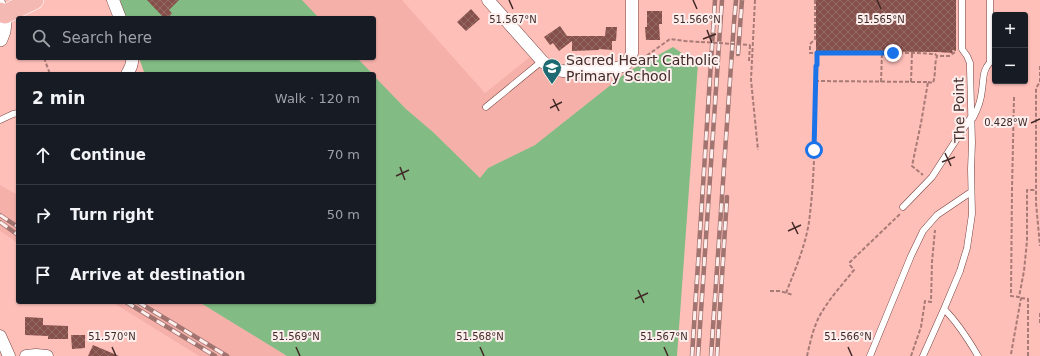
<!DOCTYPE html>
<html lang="en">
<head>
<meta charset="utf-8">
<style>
	:root { --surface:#171b24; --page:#242831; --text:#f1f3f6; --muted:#9ea1a6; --line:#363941 }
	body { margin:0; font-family:"DejaVu Sans",sans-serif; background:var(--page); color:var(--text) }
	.controls { position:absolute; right:12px; top:12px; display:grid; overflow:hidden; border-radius:4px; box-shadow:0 1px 3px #0004 }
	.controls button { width:36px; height:36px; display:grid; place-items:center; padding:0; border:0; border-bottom:1px solid var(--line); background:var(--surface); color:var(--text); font:20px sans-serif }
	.stop { position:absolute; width:12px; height:12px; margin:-9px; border:3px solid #1a73e8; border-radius:50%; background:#fff }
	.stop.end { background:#1a73e8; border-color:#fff; box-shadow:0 1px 4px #0008 }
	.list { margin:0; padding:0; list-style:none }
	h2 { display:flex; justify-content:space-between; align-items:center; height:52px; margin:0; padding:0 16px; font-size:17px }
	h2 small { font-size:13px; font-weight:400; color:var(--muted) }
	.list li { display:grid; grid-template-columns:26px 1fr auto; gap:12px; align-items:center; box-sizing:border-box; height:60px; padding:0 16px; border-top:1px solid var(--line) }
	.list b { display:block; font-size:15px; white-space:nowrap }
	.list em { font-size:13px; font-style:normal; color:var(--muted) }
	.icon { flex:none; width:22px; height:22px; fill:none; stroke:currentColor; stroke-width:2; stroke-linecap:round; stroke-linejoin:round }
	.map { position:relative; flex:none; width:1040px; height:356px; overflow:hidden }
	.search { position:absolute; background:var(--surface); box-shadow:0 1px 3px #0004; left:16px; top:16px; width:360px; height:44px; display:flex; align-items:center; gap:10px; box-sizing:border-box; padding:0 14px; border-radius:4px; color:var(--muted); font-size:15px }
	.panel { position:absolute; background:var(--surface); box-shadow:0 1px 3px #0004; left:16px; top:72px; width:360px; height:232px; border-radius:4px }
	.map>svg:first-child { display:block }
</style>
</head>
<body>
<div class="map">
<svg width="1040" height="356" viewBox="0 0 1040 356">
	<defs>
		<pattern id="building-cross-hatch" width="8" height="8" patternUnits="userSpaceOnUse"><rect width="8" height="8" fill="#854f4a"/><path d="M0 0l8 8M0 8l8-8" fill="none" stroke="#956b67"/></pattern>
	</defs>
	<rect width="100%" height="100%" fill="#ffbfb9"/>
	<path fill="#f6b0aa" d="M302,0H402L485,93L530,57L545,72L558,77L627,72L535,145L488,168L480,178L433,132L406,109L374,76V74H373L357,58H374V18H319Z
		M0,185L18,195V243L0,231Z
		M112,302H199L287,356H199Z"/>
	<path fill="#83bb84" d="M120,0H302L319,18H126Z
		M673,47L698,64L677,356H287L199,302H374V76L406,109L433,132L480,178L488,168L535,145L627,72Z
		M139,58H357L373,74H141L144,72Z"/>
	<path fill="url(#building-cross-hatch)" d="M147,0H179L169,10L172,13L168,18H164Z
		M816,0H956V51L952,50L953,53L937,52L816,51Z
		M471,9L480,19L466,31L457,22Z
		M647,11H662V24H659L660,40H646L645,27H647Z
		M560,26L567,36H605L606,27H617L616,41H612V50L599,49V50L572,51V41L559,51L553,43L550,45L544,37Z
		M25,317L43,318V325L68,326V339H48V336L25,335Z
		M71,335H85V348L72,349Z
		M93,345L119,356H88Z"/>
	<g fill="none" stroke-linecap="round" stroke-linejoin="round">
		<defs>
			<path id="service" d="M1,0L5,10
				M486,107L542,61
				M0,120L13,114L18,113
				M903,207L932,177L971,117L973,118C978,109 981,100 982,90C984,77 982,72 990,62V0
				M944,309C958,323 968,339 978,356
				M870,356L911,256L923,231L937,215L971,192
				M923,356L944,309L960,271L967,248L972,214L971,169L972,143L970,69V63L967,56L962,49V0"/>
			<path id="minor" d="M113,0L120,18
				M488,0L543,62C550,67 556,70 563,71C573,72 615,70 623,66C628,63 630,58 632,53V0
				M127,74C130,69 133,64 132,58
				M0,336L9,356
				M26,356L36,355L47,356"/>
			<path id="tertiary" d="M0,39L3,31L5,14"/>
			<path id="primary" d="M0,12L5,14L34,0"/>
		</defs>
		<use href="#service" stroke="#76423e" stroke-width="7"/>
		<use href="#minor" stroke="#76423e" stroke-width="13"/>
		<use href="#tertiary" stroke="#76423e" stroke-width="16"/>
		<use href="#primary" stroke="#fff" stroke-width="20"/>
		<path stroke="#a87a76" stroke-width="2" stroke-dasharray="4 2" stroke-linecap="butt" d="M755,0L751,80L758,150
			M815,0V39L810,44V53H916L935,54L937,56H949L955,52
			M750,45L749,61H751
			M44,58L50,74
			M642,59L670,39L685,41L701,42
			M1040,66V82L1036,88V203L1040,246
			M815,81L816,66L817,65V53
			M881,82L882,53
			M911,82L912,53
			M928,82L933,83C936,74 934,65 937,56
			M1014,97L1012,190L1011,296L1019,297L1024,271L1027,241V190H1036
			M770,291H780L793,295
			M786,293C795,270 805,247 809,222C815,176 815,128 815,81L928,82L921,123L912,166L923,175
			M1021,298L1028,299V356
			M1040,313V324
			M1011,354L1021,298
			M807,356C810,343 813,329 819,317C828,300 842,285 854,270L850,265V262L900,214
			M911,356L921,327L925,301L931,302L932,262L935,230"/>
		<use href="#service" stroke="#fff" stroke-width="6"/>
		<use href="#minor" stroke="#fff" stroke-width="12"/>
		<use href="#tertiary" stroke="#fff" stroke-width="15"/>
		<use href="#primary" stroke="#f5b9b4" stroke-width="19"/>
		<defs>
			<path id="rail" d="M738,54L742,0
				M0,215L18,227
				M0,222L18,235
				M126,302L215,356
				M138,302L227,356
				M692,356L715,0
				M698,356L722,0
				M711,356L734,22L736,0
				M717,356L727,197"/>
		</defs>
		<use href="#rail" stroke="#a17470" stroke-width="4.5"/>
		<use href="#rail" stroke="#fcefed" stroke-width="3" stroke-dasharray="9" stroke-linecap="butt"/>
		<path stroke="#a87a76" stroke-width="2" stroke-dasharray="4 2" stroke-linecap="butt" d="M701,42L750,45"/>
	</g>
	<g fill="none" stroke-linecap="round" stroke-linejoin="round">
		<path stroke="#1a73e8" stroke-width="5" d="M814,150L816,66L817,65V53H893"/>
	</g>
	<path fill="none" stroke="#412927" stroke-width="1.5" d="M509,0L513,9M693,0L697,9M877,0L881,9M707,30L712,43M703,39L716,34M553,99L559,111M550,108L562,102M1031,123L1040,119M945,153L951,166M942,162L955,157M400,167L405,180M396,176L409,170M792,222L798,234M788,231L801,225M638,290L644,303M635,299L648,293M112,347L116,356M296,347L300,356M480,347L484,356M664,347L668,356M848,347L852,356"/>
	<defs>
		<symbol id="school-pin" viewBox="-11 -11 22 30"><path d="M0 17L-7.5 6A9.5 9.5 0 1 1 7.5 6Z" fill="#1e6a72" stroke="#fcefed"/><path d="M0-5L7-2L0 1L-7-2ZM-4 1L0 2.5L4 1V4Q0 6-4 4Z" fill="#fff"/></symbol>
	</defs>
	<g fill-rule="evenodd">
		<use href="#school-pin" x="541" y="57" width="22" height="30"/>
	</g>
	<g text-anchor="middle" stroke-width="4" stroke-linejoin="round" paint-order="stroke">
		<g font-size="14" fill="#412927" stroke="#fcefed" text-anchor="start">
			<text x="566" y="65">Sacred Heart Catholic<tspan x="566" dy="16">Primary School</tspan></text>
		</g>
		<g font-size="14" fill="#412927" stroke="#fcefed">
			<text transform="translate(959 110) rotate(-91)" y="5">The Point</text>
		</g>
	</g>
	<g font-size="10" text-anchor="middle" fill="#412927" stroke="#fcefed" stroke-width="4" stroke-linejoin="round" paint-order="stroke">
		<text x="513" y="23">51.567°N</text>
		<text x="697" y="23">51.566°N</text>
		<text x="881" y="23">51.565°N</text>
		<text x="1006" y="126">0.428°W</text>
		<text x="112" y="340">51.570°N</text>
		<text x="296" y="340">51.569°N</text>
		<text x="480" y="340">51.568°N</text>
		<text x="664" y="340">51.567°N</text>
		<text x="848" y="340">51.566°N</text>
	</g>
</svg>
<div class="controls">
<button>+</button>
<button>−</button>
</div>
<div class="stop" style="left:814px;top:150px"></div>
<div class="stop end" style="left:893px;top:53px"></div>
<div class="search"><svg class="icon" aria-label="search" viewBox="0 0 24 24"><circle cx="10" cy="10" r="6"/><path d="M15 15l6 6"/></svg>Search here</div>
<section class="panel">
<h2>2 min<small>Walk · 120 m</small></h2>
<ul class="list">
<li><svg class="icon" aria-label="ahead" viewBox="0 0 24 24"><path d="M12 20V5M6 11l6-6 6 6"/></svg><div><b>Continue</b></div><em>70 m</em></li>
<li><svg class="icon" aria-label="right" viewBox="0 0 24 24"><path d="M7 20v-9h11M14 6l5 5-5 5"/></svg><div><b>Turn right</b></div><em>50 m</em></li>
<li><svg class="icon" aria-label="arrive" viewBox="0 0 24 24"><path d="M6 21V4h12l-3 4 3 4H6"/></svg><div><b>Arrive at destination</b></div></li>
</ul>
</section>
</div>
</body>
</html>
